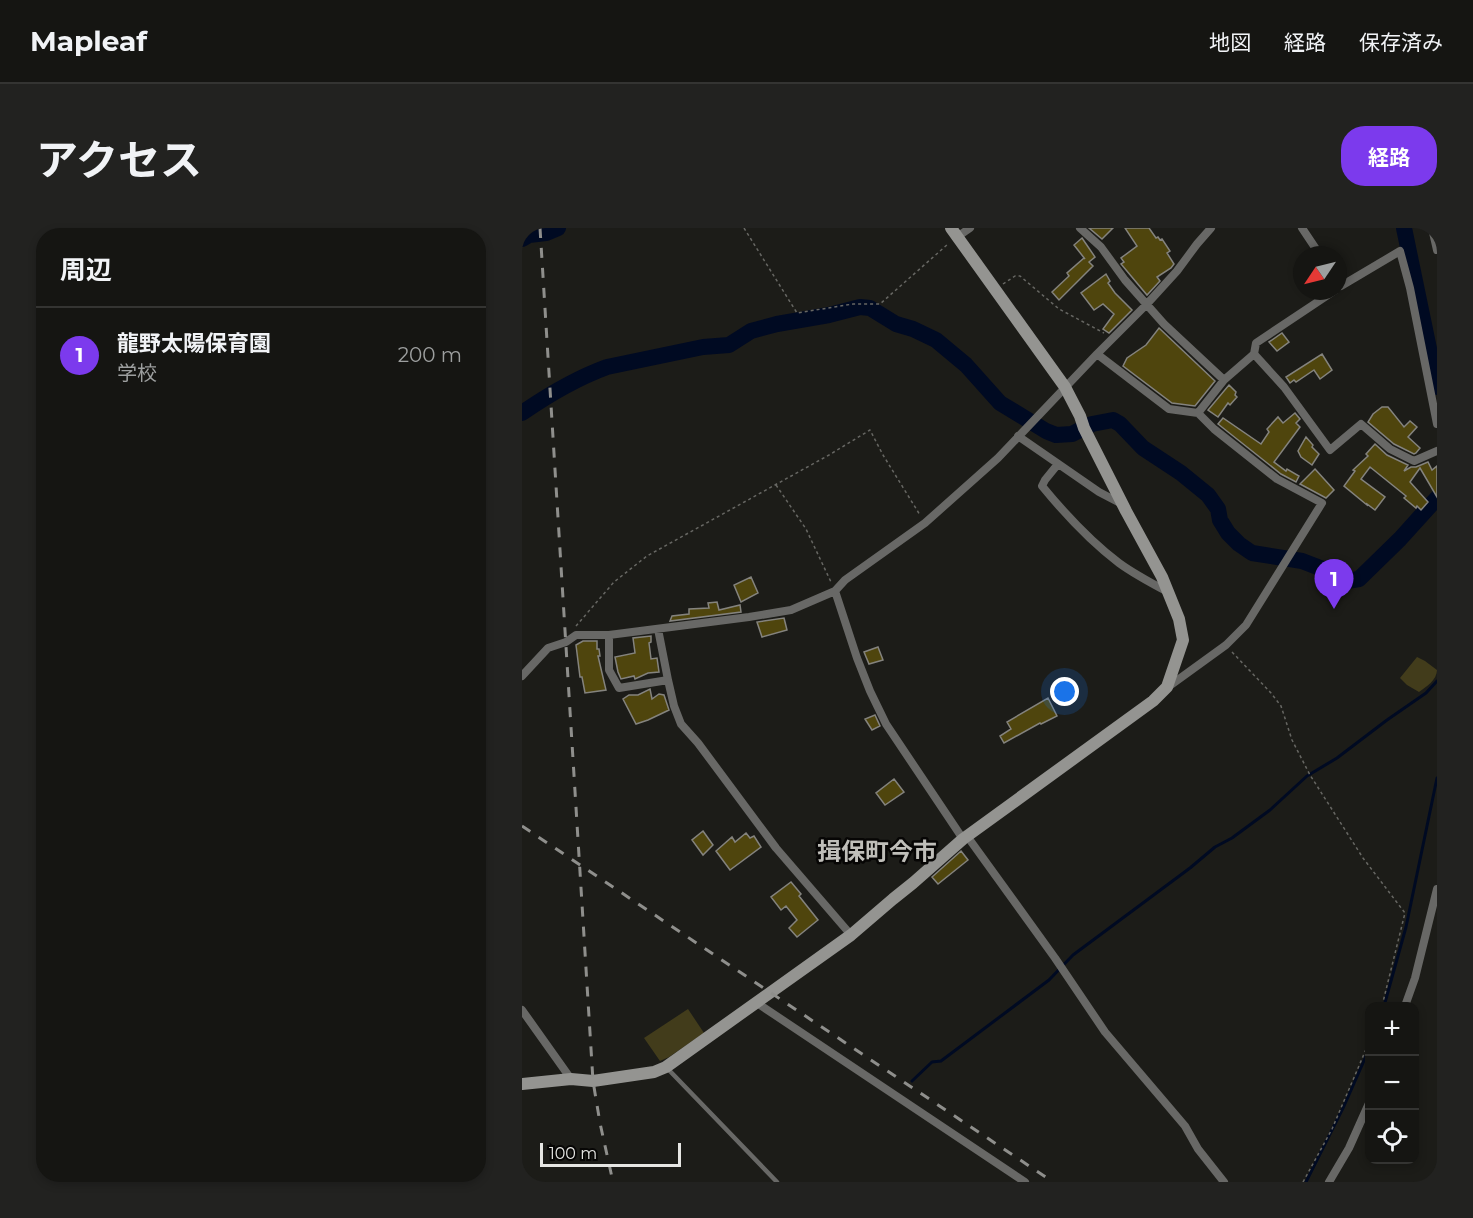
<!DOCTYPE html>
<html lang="ja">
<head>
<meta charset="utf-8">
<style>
	:root { --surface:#151512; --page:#222220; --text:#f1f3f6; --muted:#9d9f9f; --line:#343432; --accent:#7c3aed }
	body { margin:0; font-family:Montserrat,"Noto Sans JP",sans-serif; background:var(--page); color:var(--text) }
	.controls { position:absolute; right:18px; bottom:18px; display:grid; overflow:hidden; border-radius:12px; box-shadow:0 3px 9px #0003 }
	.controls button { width:54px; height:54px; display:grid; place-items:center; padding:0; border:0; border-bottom:2px solid var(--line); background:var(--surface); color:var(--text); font:30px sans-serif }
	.compass { position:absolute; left:771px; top:18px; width:54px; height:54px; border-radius:50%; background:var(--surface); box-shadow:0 3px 9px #0003; rotate:235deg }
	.scale { position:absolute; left:18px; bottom:15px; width:141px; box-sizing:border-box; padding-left:6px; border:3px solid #e6e6e3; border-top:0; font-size:16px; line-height:21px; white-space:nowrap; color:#e6e6e3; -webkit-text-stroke:4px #070605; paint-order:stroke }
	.you { position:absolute; left:543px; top:464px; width:21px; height:21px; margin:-15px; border:4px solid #fff; border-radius:50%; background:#1a73e8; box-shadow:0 0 0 9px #1a73e833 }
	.badge { display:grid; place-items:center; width:39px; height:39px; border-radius:50%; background:var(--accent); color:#fff; font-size:20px; font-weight:700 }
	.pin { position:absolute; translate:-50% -50px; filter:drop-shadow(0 2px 3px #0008) }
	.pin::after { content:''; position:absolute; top:32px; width:21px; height:18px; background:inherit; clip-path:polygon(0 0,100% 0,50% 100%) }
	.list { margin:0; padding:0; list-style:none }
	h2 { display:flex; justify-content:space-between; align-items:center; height:78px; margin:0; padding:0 24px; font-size:26px }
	h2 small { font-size:20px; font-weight:400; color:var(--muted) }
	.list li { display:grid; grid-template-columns:39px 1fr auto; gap:18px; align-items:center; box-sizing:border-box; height:96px; padding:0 24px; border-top:2px solid var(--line) }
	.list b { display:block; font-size:22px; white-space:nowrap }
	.list p { margin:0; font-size:20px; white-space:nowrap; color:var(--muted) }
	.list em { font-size:20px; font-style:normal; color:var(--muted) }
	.icon { flex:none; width:33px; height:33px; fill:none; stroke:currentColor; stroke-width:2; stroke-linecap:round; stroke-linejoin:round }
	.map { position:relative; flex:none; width:915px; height:954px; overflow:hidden; border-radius:24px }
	header { display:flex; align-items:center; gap:36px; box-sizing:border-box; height:84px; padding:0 30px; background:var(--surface); border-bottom:2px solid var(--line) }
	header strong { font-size:28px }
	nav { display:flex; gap:33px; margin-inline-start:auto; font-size:21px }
	.intro { display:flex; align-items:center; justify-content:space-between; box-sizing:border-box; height:144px; padding:0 36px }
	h1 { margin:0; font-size:42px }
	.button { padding:15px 27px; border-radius:24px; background:var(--accent); color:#fff; font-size:21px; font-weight:700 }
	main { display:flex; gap:36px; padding:0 36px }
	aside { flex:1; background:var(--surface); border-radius:24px; box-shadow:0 3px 9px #0003 }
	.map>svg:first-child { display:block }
</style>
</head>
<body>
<header>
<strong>Mapleaf</strong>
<nav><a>地図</a><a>経路</a><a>保存済み</a></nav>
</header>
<div class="intro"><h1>アクセス</h1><a class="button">経路</a></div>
<main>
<aside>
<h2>周辺<small></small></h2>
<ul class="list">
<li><span class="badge">1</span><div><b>龍野太陽保育園</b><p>学校</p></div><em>200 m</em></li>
</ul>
</aside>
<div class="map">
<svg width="915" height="954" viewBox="0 0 915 954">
	<rect width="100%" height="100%" fill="#1c1c18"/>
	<path fill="#423c1b" d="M895,429L903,433L915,442C915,452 904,459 897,464L885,457L878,450Z
		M166,781L182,805L147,829L138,833L122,810Z"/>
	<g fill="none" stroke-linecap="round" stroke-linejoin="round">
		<path stroke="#000a22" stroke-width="3" d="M862,778L884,699L915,550
			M390,853L410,834L419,833L527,752L551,727L668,640L693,619L710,610L748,582L785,548L815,530L865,492L904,465L915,453
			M784,954L822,878L848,819"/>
		<path stroke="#000a22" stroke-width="16" d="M882,0L915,159
			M0,11L7,7L24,5L36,0
			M0,185C26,167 55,150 85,139L181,119L207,117L229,103L255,96L307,87L338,79L348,80L374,96L391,101L414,112L444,137L478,175L524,203L534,207L550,206L570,196L591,192L598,196L621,220L659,245L686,267L696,281L698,292L706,305L717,316L730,325L780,333L806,343L825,353L837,351L878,311L915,270"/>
	</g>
	<path fill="#4f450d" stroke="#84837e" stroke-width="1.5" d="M567,0H591L580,11Z
		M603,0H627L634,10L636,9L638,12L640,11L648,23L645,25L652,36L649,40L635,49L638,53L625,67L599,36L602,34L599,30L615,18Z
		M560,10L573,29L567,34L571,38L537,72L530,64L547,48L545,45L562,30L563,31L552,17Z
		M584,46L588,53L586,55L593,65L610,82L587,105L581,101L592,86L581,76L572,82L559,65Z
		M637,100L693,153L673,178L650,175L601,138L605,130L624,117Z
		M760,105L767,114L755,123L747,114Z
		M800,126L810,142L798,151L792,142L774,154L772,152L768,155L764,149Z
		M707,157L714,164L713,167L715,169L708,177L706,175L696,189L686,182Z
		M860,179H866L882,199L888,193L895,199L886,209L898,220L894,225L892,226L872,216L846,194L851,186Z
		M773,185L778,191L774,195L778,199L752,234L764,243L765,241L777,248L774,254L759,246L696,196L701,190L739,216L747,204L745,201L756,189L761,195Z
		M784,209L791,217L790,219L797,226L790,237L779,229L776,223Z
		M853,216L865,227L886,237L882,243L889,239H894L906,234L910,242L915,238V269L898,240L888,254L906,274L899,282L895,278L894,280L882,270L884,268L848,239L839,251L863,269L853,282L845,276V277L822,258L833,243L831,242L846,228L844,226Z
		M793,241L812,262L804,270L778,256Z
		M229,349L236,365L219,374L212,357Z
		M195,374L197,382L218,377L219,384L148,393L150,388L167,386V381L187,380L186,375Z
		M262,390L265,402L240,409L235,394Z
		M129,408V414L127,415L129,431L135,430L137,444L126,445L113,451L112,448L99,451L96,444L93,429L113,425L111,410Z
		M61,413H75V421H77L78,428H76L84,462L63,465L60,449H58L54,417Z
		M356,419L361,432L347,436L342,424Z
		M128,461L130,471L137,466L142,467L147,482L126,492L114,496L101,471L107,467H116Z
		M526,470L535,488L519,496L518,495L482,515L478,508L489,501L485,494Z
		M353,487L358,498L350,502L343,491Z
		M372,551L382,564L363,577L354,565Z
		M181,603L191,617L181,627L170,612Z
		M224,605L228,610L232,608L239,619L208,642L194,623L210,609L213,614Z
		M439,623L446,632L416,656L410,649Z
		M269,654L279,666L277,668L296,692L275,709L267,700L275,692L264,678L259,682L249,669Z"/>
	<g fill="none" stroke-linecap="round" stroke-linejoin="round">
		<path stroke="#676763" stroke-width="1.5" stroke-dasharray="3 3" stroke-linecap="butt" d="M222,0L275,85L331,76H358L426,16
			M481,56L493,48H498L537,81L582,105
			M254,257L284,301L309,354
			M54,398L92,354L125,328L307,227L348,202L361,227L398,287
			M710,424L749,465L759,478L770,512L788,547L841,630L883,685L860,778
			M781,954L810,901L848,812"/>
		<path stroke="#686866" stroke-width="4.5" d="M144,839L255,954"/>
		<path stroke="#686866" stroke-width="8" d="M558,0L579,19L603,52L642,96L702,152
			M780,0L798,27
			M910,0L915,22
			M435,9L448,0
			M816,54L819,58L878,23L888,60L915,196
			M575,126L647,181L676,185L692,201L755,251L800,275L724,397L704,417L646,459
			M732,126L734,115L812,63
			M676,185L702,152L732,126L762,159L808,222L839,196L868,221L892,233L915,223
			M496,208L577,264L600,276
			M536,236L523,252L520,258C543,286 568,313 597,335C612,346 629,355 646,364
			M313,363L335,430L348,463L364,496L441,611
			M136,401L146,452L152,478L159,496L176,515L254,620L329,707
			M87,407V442L97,460L146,452
			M0,448L26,420L44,414L54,407H87L227,389L269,382L313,363L323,352L403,295L476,230L575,126L624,77L655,43L675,16L689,0
			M445,608L533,730L583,804L663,898L676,921L702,954
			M235,775L503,954
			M883,778L893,750L915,661
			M0,782L49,851
			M807,954L827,920L848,873"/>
		<path stroke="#949491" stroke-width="12" d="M0,856L49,851L71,853L132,844L144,839L329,707L371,671L391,655L441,611L631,473L645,459L661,412L657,391L640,349L604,283L562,200L558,188L543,159L429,0"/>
		<path stroke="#8f8f8c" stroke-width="3" stroke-dasharray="10 10" stroke-linecap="butt" d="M18,0L71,853L78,895L91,954
			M0,598L531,954"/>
	</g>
	<g text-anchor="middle" stroke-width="5" stroke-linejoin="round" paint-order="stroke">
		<g font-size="24" font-weight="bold" fill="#bfbeb9" stroke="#070605">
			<text x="355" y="632">揖保町今市</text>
		</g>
	</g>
</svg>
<div class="controls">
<button>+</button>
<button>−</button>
<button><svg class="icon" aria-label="locate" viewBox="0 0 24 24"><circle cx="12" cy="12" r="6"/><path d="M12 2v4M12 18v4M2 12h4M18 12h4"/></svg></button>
</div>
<svg class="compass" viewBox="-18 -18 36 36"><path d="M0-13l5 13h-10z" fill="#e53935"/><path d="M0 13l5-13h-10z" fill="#9d9f9f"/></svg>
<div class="scale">100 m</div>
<div class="you"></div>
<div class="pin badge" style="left:812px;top:381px">1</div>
</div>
</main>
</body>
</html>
